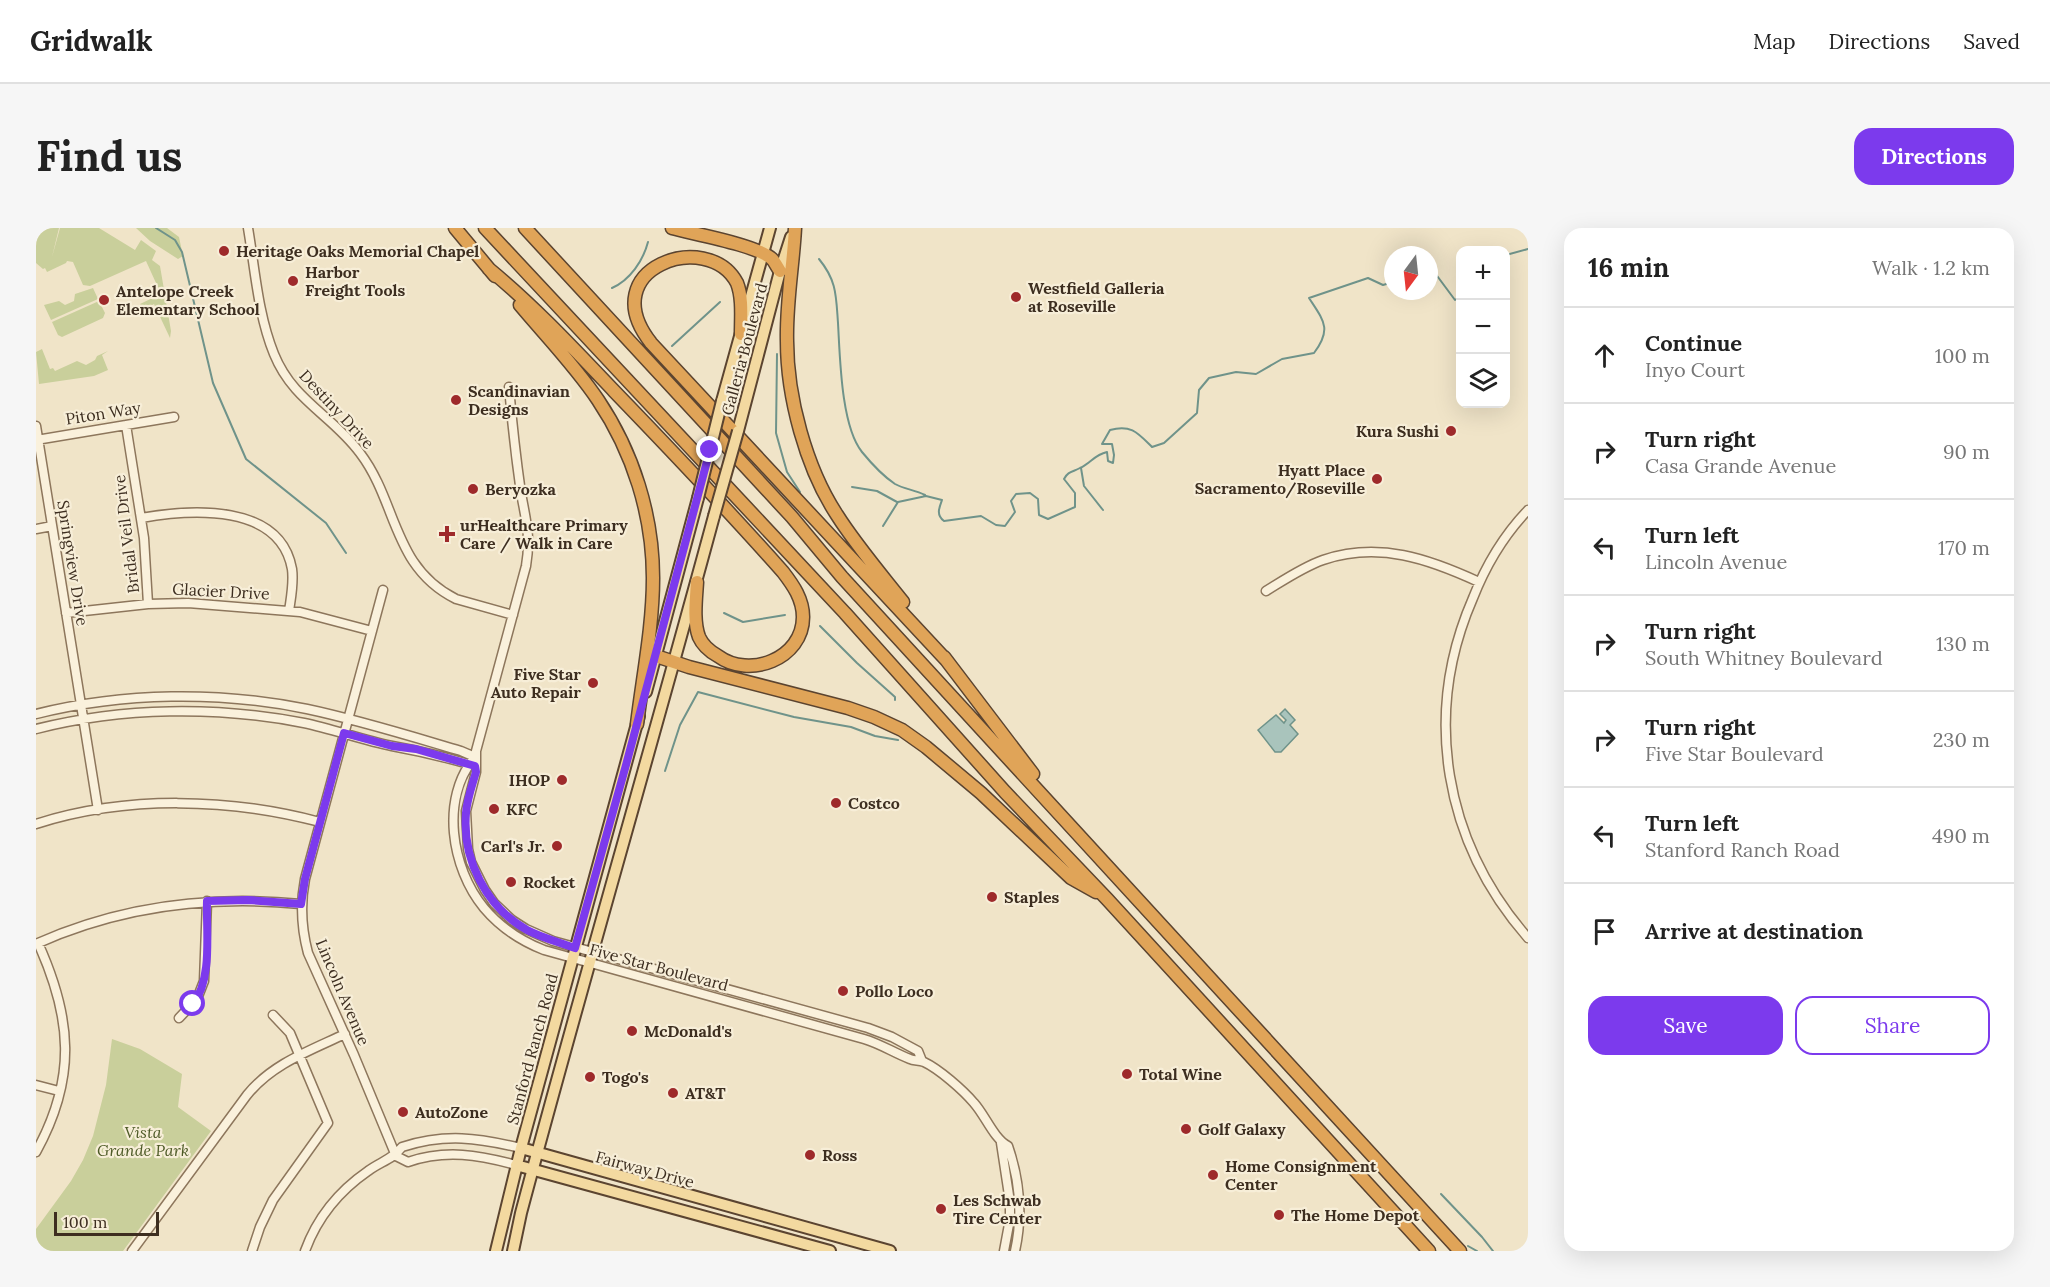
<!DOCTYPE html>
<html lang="en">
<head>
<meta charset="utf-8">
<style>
	:root { --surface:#fff; --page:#f6f6f6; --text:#222; --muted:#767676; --line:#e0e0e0; --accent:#7c3aed }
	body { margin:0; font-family:Lora,serif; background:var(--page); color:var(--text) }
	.controls { position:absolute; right:18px; top:18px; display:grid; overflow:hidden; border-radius:12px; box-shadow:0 6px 24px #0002 }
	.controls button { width:54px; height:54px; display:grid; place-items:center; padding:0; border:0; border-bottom:2px solid var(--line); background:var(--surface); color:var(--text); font:30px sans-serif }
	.compass { position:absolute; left:1348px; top:18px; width:54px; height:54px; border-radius:50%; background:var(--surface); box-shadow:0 6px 24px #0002; rotate:195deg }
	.scale { position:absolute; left:18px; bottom:15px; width:105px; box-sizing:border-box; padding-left:6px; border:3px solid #3d2e20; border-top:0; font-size:16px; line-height:21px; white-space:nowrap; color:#3d2e20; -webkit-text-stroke:4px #f7eed8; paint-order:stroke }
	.stop { position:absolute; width:18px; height:18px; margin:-14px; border:4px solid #7c3aed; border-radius:50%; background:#fff }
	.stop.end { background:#7c3aed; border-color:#fff; box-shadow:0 2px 6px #0008 }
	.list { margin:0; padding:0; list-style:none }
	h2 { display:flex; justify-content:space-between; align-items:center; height:78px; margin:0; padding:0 24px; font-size:26px }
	h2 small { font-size:20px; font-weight:400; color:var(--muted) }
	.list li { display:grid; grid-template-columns:39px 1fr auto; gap:18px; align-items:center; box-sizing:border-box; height:96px; padding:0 24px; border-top:2px solid var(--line) }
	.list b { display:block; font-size:22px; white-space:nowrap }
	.list p { margin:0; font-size:20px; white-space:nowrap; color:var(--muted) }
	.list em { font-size:20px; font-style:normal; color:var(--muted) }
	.actions { display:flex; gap:12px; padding:18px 24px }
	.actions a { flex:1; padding:14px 0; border:2px solid var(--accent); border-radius:18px; text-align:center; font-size:21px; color:var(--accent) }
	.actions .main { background:var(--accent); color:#fff }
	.icon { flex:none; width:33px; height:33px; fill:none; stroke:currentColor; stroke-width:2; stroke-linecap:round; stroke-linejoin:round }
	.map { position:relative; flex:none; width:1492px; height:1023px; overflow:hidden; border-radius:18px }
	header { display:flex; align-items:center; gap:36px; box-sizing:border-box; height:84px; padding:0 30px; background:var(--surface); border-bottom:2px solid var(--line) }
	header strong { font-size:28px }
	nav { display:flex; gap:33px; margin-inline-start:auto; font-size:21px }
	.intro { display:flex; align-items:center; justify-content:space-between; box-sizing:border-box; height:144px; padding:0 36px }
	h1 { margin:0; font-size:42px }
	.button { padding:15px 27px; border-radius:18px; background:var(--accent); color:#fff; font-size:21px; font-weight:700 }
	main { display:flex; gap:36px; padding:0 36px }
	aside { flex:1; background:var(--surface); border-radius:18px; box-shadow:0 6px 24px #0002 }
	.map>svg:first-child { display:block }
</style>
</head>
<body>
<header>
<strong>Gridwalk</strong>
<nav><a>Map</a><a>Directions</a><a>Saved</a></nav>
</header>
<div class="intro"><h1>Find us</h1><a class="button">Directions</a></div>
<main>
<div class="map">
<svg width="1492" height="1023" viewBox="0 0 1492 1023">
	<rect width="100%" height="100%" fill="#f0e4c8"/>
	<path fill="#c9cf9b" d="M0,0H23L16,29L24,0H63L99,22L105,12L120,23L116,32L124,38L135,103L134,110L118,76L107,82L104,76L125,66L110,33L54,58L47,57L37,34L31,33L30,35L11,44L9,40L7,41L0,35Z
		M100,0H131L143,9L147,28L142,31L114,13Z
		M57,60L62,71L15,92L8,77L23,73L29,77L38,73L39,66Z
		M63,73L69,85L67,90L26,109L22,107L16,94Z
		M6,121L14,141L17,140L19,143L41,133L50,137L59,132L61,128L72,123L66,127L72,142L58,148L3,156L0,124Z
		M76,811L104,821L146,846L142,879L175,903L87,1023H0V1001L35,953L47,932L57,908L70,857Z"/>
	<path fill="#a9c4bc" stroke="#6f938a" stroke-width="1.5" d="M1249,481L1259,492L1254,497L1262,506L1245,524H1239L1222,502L1240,487L1248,495L1250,492L1244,486Z"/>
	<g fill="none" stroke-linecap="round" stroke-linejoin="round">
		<path stroke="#6f938a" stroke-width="2" d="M120,0L139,12L146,24L177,155L210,231L290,295L310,325
			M1470,27L1492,21
			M783,31C801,53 800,68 802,95C804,129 805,198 826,224C835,235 847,248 859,256C868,261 879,262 889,267
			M1393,37L1419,72L1424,69
			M576,60C594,52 607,33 612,14
			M636,118L684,74
			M741,126L740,205L751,244L764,264
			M1045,240L1048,258L1067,282
			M816,259L841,263L861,274
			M847,298L862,274L890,268L906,272C903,280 900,287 908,293L945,288L960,297L969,298L979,284L975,273L980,266L994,265L1002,271L1003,287L1012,291L1039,279V265L1028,251C1032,243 1037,244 1044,240C1055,235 1058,227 1071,224L1072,233L1077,235L1078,227L1076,216H1066L1074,202C1095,196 1102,205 1116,219L1128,215L1161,185L1163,162L1173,150L1200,144L1220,146L1246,131L1278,125C1296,101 1288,93 1273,70L1332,50L1347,57L1357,54
			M688,385L707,394L749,387
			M784,398L821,435L859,469V472
			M629,543L644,497L662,464L758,489L815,499L839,508L862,512
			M1405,966L1446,1009L1457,1023
			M1432,1018L1441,1023"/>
		<defs>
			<path id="minor" d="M212,0C219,41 222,87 238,126C257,173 296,187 324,225C362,275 356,339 420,371L477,387
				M473,159C476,194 480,230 485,265C490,293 495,308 490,338L440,523V544L430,583L432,621L435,634L449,662L458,675L476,692L490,701L517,713L832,800L856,809L882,823L886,833
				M90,197L108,310L112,376
				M0,198L62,582
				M0,212L138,189
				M1492,282C1468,307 1450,337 1437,370C1386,487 1408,614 1492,710
				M105,290C155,281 244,275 256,341C258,355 255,369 253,383
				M0,301L16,298
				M347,362L269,651C264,677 265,699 272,725L318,827L360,928
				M1230,363C1248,352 1267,339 1287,332C1343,313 1393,331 1443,354
				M30,385L112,376L152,375L264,384L336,403
				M0,486C88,464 182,463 271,481C323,492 374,508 425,523L439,529
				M0,501C87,479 180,478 268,495C297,501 326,512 356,518C384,523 409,529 436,537
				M439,529C404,570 415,640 448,680C464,699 485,713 508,722L828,811C845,816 858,825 874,831C878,833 883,832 888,834C903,841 927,862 938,875C949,887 958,911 972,918C984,953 987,987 979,1023
				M0,596C91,567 193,570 284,594
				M0,716C85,678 173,667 265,676
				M143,790L161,771L168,753L171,673
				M0,857L23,863
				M965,915L974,974V991L968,1023
				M0,924C41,850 36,790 2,715
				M360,928L372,934C410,921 443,927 480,937
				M96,1023L211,867C236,836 273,823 309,806
				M216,1023L224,999L237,972L292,895L254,805L237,787
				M269,1023C281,990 303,963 332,943C344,934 357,931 366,919C410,905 442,910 485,920"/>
			<path id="major" d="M686,173L734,0
				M702,203L744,43L755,9
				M610,464L662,270
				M485,920L854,1023
				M480,937L794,1023
				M460,1023L485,920L603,488
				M477,1023L485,985C547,752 615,521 678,288"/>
			<path id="highway" d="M419,0L459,48
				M449,0L809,385L969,564L1071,671L1393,1023
				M489,0L756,289L806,349L1424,1023
				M636,0C658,6 721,17 736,31C739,34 741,39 744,43
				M759,0C757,38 750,75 751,113C751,169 770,240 801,287C820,317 844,345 867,374
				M453,41C498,78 538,121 578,163C635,222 692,282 747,344C757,357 767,371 767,389C767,431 713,451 682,428C673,423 667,418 663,409C657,393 660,371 661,354
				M484,77C510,108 540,139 562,172C597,224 617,287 617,350C617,398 607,447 601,496
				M705,106C705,90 707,70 701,55C672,0 556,40 615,115L912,434
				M620,428L653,439L812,480L838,489L866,502L890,519L945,565L1035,650L1060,664
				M908,429L997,546"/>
		</defs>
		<use href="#minor" stroke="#8d765c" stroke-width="11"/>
		<use href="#major" stroke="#5b4430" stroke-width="14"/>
		<use href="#highway" stroke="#5b4430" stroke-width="15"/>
		<use href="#minor" stroke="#faf1dc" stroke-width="8"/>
		<use href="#major" stroke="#f3d9a0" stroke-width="10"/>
		<use href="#highway" stroke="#e0a458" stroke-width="12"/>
		<defs>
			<path id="major-bridge" d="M662,270L686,173
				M678,288L702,203"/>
		</defs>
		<use href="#major-bridge" stroke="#5b4430" stroke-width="14" stroke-linecap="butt"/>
		<use href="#major-bridge" stroke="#f3d9a0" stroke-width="10"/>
	</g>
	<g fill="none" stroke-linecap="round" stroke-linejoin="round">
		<path stroke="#7c3aed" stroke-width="8" d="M157,776C177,751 170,703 171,673L212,672L265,676L269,651L308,505L356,518L380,521L439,538L440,544C436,558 431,571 430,585C426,631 450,679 491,702C506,710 523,714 539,720L590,537L674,222"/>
	</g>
	<g fill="#9e2a2b" stroke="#f7eed8" stroke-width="2">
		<circle cx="188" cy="23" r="6"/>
		<circle cx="257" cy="53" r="6"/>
		<circle cx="980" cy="69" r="6"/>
		<circle cx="68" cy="72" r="6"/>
		<circle cx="420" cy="172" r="6"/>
		<circle cx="1415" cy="203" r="6"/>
		<circle cx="1341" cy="251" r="6"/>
		<circle cx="437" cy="261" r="6"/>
		<path d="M408 297h6v6h6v6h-6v6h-6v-6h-6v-6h6z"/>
		<circle cx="557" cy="455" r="6"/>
		<circle cx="526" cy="552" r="6"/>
		<circle cx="800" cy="575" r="6"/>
		<circle cx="458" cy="581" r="6"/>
		<circle cx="521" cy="618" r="6"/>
		<circle cx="475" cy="654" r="6"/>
		<circle cx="956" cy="669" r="6"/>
		<circle cx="807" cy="763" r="6"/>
		<circle cx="596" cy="803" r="6"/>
		<circle cx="1091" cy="846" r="6"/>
		<circle cx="554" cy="849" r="6"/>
		<circle cx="637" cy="865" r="6"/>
		<circle cx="367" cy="884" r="6"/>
		<circle cx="1150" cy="901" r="6"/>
		<circle cx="774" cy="927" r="6"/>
		<circle cx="1177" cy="947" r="6"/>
		<circle cx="905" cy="981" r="6"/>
		<circle cx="1243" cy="987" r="6"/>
	</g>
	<g text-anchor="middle" stroke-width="4.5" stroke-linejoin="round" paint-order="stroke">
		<g font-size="16" font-weight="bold" fill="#3d2e20" stroke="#f7eed8" text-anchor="start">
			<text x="200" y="29">Heritage Oaks Memorial Chapel</text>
			<text x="269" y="50">Harbor<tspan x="269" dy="18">Freight Tools</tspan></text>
			<text x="992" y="66">Westfield Galleria<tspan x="992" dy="18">at Roseville</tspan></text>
			<text x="80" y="69">Antelope Creek<tspan x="80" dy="18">Elementary School</tspan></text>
			<text x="432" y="169">Scandinavian<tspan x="432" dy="18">Designs</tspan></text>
			<text x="1403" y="209" text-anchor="end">Kura Sushi</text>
			<text x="1329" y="248" text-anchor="end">Hyatt Place<tspan x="1329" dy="18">Sacramento/Roseville</tspan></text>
			<text x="449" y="267">Beryozka</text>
			<text x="424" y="303">urHealthcare Primary<tspan x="424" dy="18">Care / Walk in Care</tspan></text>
			<text x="545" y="452" text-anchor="end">Five Star<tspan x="545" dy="18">Auto Repair</tspan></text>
			<text x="514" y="558" text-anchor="end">IHOP</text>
			<text x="812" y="581">Costco</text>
			<text x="470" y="587">KFC</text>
			<text x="509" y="624" text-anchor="end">Carl's Jr.</text>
			<text x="487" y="660">Rocket</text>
			<text x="968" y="675">Staples</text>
			<text x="819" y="769">Pollo Loco</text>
			<text x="608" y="809">McDonald's</text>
			<text x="1103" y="852">Total Wine</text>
			<text x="566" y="855">Togo's</text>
			<text x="649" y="871">AT&amp;T</text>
			<text x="379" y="890">AutoZone</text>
			<text x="1162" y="907">Golf Galaxy</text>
			<text x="786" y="933">Ross</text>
			<text x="1189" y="944">Home Consignment<tspan x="1189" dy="18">Center</tspan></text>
			<text x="917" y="978">Les Schwab<tspan x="917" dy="18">Tire Center</tspan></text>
			<text x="1255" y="993">The Home Depot</text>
		</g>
		<g font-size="16" fill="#3d2e20" stroke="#f7eed8">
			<text transform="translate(708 121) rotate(-75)" y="6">Galleria Boulevard</text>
			<text transform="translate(301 181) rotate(47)" y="6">Destiny Drive</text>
			<text transform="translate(67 185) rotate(-9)" y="6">Piton Way</text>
			<text transform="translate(90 306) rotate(-97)" y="6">Bridal Veil Drive</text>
			<text transform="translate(37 335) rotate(81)" y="6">Springview Drive</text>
			<text transform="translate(185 363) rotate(3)" y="6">Glacier Drive</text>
			<text transform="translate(623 739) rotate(15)" y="6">Five Star Boulevard</text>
			<text transform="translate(307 764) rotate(67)" y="6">Lincoln Avenue</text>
			<text transform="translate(496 821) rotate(-75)" y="6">Stanford Ranch Road</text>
			<text transform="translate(609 941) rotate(15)" y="6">Fairway Drive</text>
		</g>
		<g font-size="16" font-style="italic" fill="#4d5a26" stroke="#f7eed8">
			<text x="107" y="910">Vista<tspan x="107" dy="18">Grande Park</tspan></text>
		</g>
	</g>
</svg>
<div class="controls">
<button>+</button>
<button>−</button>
<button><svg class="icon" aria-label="layers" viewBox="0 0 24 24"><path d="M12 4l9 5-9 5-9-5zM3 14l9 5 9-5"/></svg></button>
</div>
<svg class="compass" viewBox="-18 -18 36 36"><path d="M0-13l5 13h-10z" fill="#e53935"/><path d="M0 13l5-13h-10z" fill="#767676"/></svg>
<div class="scale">100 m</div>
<div class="stop" style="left:157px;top:776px"></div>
<div class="stop end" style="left:674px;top:222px"></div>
</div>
<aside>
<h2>16 min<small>Walk · 1.2 km</small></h2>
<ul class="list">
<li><svg class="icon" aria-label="ahead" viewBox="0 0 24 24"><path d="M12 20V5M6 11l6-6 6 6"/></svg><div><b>Continue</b><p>Inyo Court</p></div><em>100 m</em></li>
<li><svg class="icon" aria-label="right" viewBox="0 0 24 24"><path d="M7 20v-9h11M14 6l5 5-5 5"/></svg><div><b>Turn right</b><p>Casa Grande Avenue</p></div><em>90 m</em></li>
<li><svg class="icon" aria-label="left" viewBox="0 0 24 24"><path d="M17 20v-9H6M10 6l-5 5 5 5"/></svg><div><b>Turn left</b><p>Lincoln Avenue</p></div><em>170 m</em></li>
<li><svg class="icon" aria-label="right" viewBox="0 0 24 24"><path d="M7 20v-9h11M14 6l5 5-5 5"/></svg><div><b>Turn right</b><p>South Whitney Boulevard</p></div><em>130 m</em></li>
<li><svg class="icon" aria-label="right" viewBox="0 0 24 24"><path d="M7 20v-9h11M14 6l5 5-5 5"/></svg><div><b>Turn right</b><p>Five Star Boulevard</p></div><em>230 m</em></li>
<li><svg class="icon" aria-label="left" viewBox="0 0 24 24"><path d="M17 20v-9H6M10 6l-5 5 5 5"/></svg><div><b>Turn left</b><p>Stanford Ranch Road</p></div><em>490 m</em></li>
<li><svg class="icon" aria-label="arrive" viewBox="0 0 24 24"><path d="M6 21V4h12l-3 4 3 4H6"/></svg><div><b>Arrive at destination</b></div></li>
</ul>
<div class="actions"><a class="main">Save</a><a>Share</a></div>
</aside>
</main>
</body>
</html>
